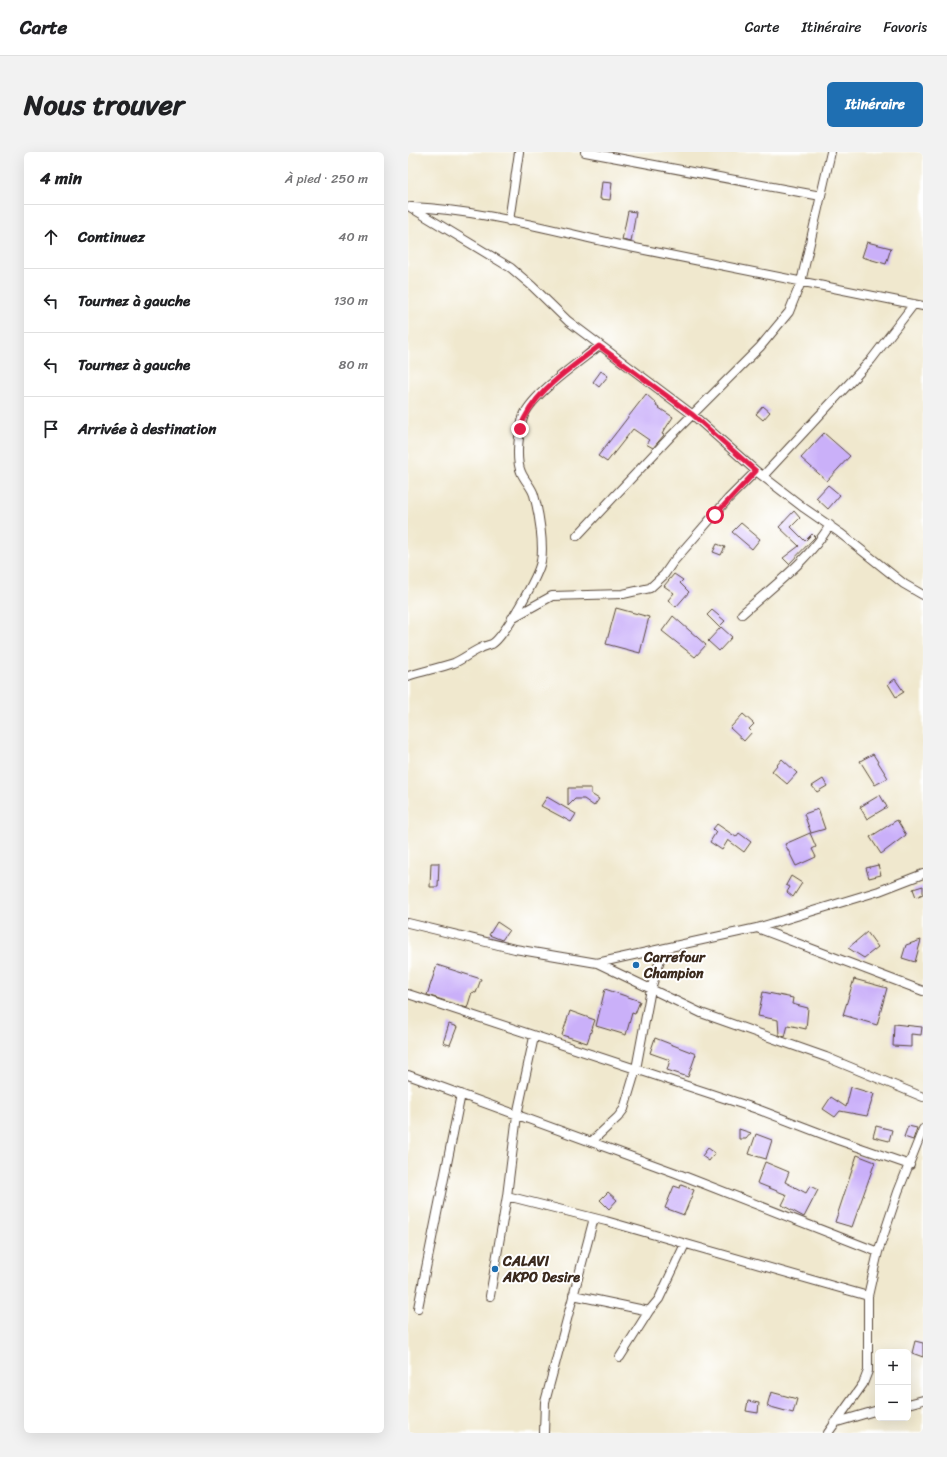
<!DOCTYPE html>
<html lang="fr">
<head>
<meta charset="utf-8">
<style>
	:root { --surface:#fff; --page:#f2f2f2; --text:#202124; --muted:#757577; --line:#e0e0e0; --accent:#1f6fb2 }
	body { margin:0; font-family:Sriracha,sans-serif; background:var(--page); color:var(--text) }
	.controls { position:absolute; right:12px; bottom:12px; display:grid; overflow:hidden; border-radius:6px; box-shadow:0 4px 16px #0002 }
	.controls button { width:36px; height:36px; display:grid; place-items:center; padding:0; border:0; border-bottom:1px solid var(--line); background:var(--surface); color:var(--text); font:20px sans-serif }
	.stop { position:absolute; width:12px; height:12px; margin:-9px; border:3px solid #e11d48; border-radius:50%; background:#fff }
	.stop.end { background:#e11d48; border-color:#fff; box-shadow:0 1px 4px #0008 }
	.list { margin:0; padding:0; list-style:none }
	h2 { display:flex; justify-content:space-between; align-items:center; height:52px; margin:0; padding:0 16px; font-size:17px }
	h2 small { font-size:13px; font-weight:400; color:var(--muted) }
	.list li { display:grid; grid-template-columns:26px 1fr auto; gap:12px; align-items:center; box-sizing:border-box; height:64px; padding:0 16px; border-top:1px solid var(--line) }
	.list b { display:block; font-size:15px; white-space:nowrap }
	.list em { font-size:13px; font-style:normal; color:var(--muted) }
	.icon { flex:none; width:22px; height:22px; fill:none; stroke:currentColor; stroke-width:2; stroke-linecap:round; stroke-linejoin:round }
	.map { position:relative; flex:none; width:515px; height:1281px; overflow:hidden; border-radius:6px }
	header { display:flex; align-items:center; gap:24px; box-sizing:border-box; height:56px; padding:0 20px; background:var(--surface); border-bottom:1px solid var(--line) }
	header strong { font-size:19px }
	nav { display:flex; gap:22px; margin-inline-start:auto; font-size:14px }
	.intro { display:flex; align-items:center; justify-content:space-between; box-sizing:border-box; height:96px; padding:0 24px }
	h1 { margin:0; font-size:28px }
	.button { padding:10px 18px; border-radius:6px; background:var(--accent); color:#fff; font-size:14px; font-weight:700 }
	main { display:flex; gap:24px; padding:0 24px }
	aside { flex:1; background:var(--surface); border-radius:6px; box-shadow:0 4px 16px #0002 }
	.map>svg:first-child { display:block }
</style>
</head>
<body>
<header>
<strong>Carte</strong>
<nav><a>Carte</a><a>Itinéraire</a><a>Favoris</a></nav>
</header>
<div class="intro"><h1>Nous trouver</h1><a class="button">Itinéraire</a></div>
<main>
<aside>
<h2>4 min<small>À pied · 250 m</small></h2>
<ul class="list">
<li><svg class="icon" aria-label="ahead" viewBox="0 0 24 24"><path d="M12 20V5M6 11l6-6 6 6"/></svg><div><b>Continuez</b></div><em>40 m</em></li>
<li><svg class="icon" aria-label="left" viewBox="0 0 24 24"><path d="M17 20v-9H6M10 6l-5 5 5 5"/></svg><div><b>Tournez à gauche</b></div><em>130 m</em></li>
<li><svg class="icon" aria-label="left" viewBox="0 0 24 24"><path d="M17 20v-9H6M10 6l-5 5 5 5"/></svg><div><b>Tournez à gauche</b></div><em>80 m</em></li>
<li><svg class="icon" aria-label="arrive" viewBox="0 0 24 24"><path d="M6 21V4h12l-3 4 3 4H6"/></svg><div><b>Arrivée à destination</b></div></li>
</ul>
</aside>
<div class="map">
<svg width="515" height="1281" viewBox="0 0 515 1281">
	<rect width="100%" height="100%" fill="#fff"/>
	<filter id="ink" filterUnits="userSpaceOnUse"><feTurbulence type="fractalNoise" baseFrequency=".025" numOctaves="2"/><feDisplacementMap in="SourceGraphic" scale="8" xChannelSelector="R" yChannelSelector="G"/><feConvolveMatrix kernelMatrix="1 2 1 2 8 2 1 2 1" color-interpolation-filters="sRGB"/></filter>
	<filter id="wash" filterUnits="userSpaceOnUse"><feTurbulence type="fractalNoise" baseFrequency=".012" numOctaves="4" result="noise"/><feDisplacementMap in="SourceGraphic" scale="16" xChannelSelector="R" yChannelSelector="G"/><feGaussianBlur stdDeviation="0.9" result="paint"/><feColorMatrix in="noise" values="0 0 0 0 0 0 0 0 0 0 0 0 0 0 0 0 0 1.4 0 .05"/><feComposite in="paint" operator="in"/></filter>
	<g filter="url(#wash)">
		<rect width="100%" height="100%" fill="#f0e8ce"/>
		<g id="blocks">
			<path fill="#cab0f9" d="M194,30L204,31L202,48L192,47Z
				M220,59L228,60L223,90L214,88Z
				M459,90L483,96L478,112L454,105Z
				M193,219L200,224L191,235L185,230Z
				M238,242L249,252L248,254L265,265L254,282L256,283L245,296L238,292L241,288L225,277L199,310L190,304Z
				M355,254L362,260L355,268L348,262Z
				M416,281L442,304L419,329L393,306Z
				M420,333L432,343L420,357L408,346Z
				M386,359L392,366L383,375L397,389L404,382L407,385L381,412L375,406L391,394L371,375Z
				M333,371L352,387L344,397L324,380Z
				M309,392L317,395L313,403L305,400Z
				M266,422L275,428L272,431L281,440L268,455L260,448L266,441L256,434Z
				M208,456L241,465L232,501L198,492Z
				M304,458L317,469L311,475L299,463Z
				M265,464L298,493L287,505L254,479Z
				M313,475L324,485L311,499L300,489Z
				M487,527L496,540L488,545L480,532Z
				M335,562L346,572L341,577L344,580L336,589L322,576Z
				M465,602L480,626L467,633L452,609Z
				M374,607L389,621L379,632L364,619Z
				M415,627L419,634L409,640L404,634Z
				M160,636H183V642L191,647L186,654L176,647H167L160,654Z
				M472,643L479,655L459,667L452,655Z
				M139,645L168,662L163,670L133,654Z
				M410,657L417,677L403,681L396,662Z
				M489,668L498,683L473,702L462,685Z
				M309,672L328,685L331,681L343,690L336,700L320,688L314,698L302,690L308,680L305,677Z
				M402,681L408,695L404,697L408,705L388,714L377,692Z
				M23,711H31L30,735H22Z
				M470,713L473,723L461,726L458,716Z
				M383,724L394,731L385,745L379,740L382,735L378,733Z
				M515,734V742L508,745L505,737Z
				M89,770L101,778L94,788L81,783Z
				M459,780L470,795L456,806L440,796Z
				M513,788L507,810L494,806L498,793Z
				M29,813L73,827L68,841L64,840L59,856L19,843Z
				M446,827L479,836L469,873L435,863Z
				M197,837L232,849L227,862L224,861L218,883L188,874Z
				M355,840L385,846L384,852L400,856L398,877L380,873L377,885L371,883L370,868L350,864Z
				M162,859L187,868L179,891L154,883Z
				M41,872L49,875L42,893L35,891Z
				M486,872L514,875L513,883L503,882V895L485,894Z
				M247,886L288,902L280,925L259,918L262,908L242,901Z
				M443,935L466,942L459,964L432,959L427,965L415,957L423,945L438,955Z
				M468,974L484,978L481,989L465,985Z
				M500,974L509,976L505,988L496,985Z
				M331,977L343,981L338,987H331Z
				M348,982L364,988L358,1007L341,1002Z
				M300,996L307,1001L301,1009L294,1004Z
				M449,1003L467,1010L444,1075L427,1070Z
				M357,1010L381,1020L377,1030L398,1041L402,1034L410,1038L396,1065L374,1053L379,1043L349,1031Z
				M273,1033L286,1038L276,1063L257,1056L266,1034L272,1036Z
				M200,1040L209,1048L201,1057L192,1048Z
				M507,1189L515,1191V1205L504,1201Z
				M363,1240L389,1247L385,1261L359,1254Z
				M340,1249L351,1251L350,1261L338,1259Z"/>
		</g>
	</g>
	<g filter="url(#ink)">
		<use href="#blocks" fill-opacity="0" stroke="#564638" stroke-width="1"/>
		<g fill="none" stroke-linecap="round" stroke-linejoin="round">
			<defs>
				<path id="minor" d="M177,0L413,44
					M2,55L103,116L124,134L160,169L285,263L348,319L396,356L432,381L496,432L515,443
					M4,55C74,58 143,78 212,93C313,114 414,134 515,154
					M101,69L111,0
					M355,324L463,208L506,152
					M169,384L263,284L352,195L381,160L393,130L423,0
					M334,462C365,434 400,409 422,373
					M104,466L144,444L215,442L242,436L256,423L265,410L320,347L348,319
					M0,524C15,519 31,516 46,511C55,507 64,500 73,496C76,494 81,493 84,492C96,485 131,423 133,409C136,392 131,361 126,343C124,335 116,328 113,320C107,306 111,277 116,263C126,241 171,210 191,194
					M0,771L107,797L189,811L349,776L471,739L515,722
					M349,776L515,839
					M189,811L293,861L418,905L515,945
					M0,842L349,957L430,988L502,1013
					M0,923L268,1021L470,1100
					M183,990L210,965L216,957L228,917L243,837L255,798
					M99,1044L198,1069L460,1144
					M165,1143L241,1159
					M82,1144L99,1044L109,963L126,885
					M10,1156L53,942
					M212,1205L241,1159L251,1147L277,1092
					M500,1252L515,1248
					M426,1271L470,1258
					M136,1281L137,1250L186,1066
					M420,1281L455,1232L460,1219V1144L470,1100L490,1040L515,977"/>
			</defs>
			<use href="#minor" stroke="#564638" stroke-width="10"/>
			<use href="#minor" stroke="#fff" stroke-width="8"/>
		</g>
	</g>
	<g fill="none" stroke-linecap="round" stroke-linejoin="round" filter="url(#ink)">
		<path stroke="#e11d48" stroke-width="5" d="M112,277C124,240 162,217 191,194L285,263L348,319L307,363"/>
	</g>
	<g fill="#1f6fb2" stroke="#fff" stroke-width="1.5">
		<circle cx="228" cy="813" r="4"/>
		<circle cx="87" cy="1117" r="4"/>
	</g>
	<g text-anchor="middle" stroke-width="4" stroke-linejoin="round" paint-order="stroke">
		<g font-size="14" font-weight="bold" fill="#3b2a1e" stroke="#fff" text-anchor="start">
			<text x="236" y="810">Carrefour<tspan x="236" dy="16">Champion</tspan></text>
			<text x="95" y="1114">CALAVI<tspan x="95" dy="16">AKPO Desire</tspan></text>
		</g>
	</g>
</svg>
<div class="controls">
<button>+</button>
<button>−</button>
</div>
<div class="stop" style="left:307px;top:363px"></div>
<div class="stop end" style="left:112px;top:277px"></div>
</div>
</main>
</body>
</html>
